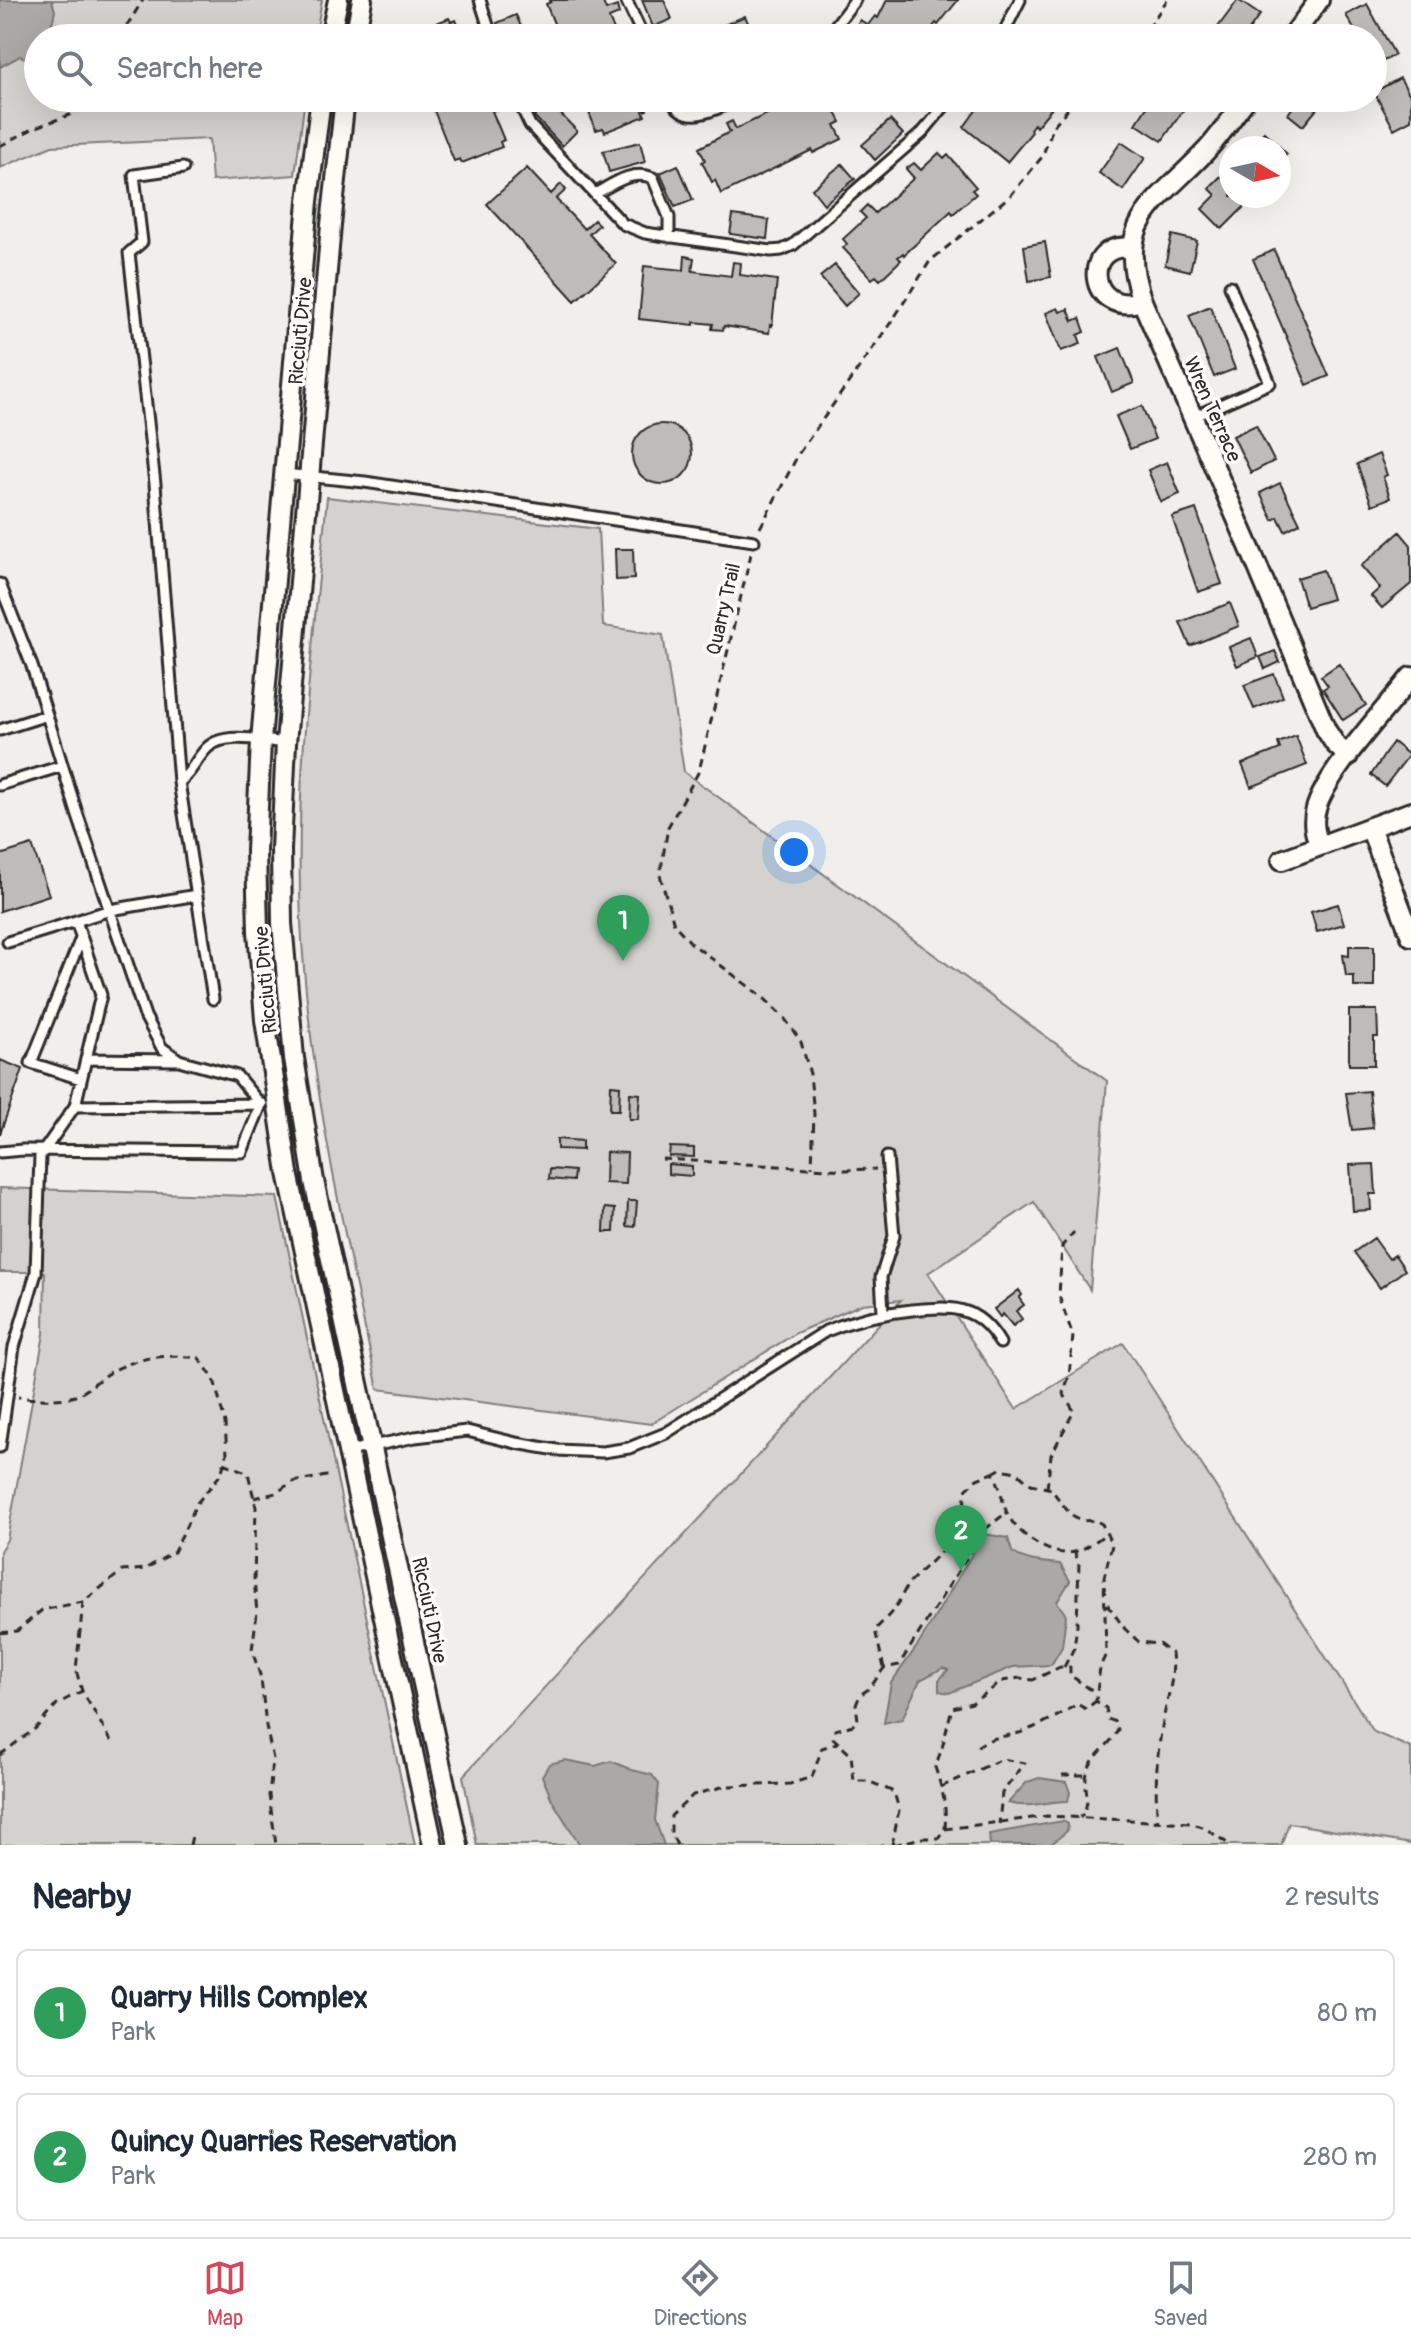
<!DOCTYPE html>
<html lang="en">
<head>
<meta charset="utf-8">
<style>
	:root { --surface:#fff; --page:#f2f2f3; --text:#1f2937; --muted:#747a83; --line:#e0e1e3; --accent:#d1495b }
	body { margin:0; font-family:Pangolin,sans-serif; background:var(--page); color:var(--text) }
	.compass { position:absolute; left:1219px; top:136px; width:72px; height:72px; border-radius:50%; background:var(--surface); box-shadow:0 8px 32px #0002; rotate:99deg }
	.you { position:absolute; left:794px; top:852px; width:28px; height:28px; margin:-20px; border:6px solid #fff; border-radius:50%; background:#1a73e8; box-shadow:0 0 0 12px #1a73e833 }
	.badge { display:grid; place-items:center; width:52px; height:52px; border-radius:50%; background:var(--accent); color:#fff; font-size:26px; font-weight:700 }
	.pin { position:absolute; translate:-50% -66px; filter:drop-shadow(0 2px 4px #0008) }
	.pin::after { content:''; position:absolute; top:42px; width:28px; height:24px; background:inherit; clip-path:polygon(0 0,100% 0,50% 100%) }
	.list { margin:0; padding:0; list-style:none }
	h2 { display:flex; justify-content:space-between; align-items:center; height:104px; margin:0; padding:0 32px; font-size:34px }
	h2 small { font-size:26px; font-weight:400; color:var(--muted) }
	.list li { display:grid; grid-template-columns:52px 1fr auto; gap:24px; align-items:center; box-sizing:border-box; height:128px; margin:0 16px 16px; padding:0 16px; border:2px solid var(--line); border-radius:12px }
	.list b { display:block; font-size:30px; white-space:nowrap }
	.list p { margin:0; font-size:26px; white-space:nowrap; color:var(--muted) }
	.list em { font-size:26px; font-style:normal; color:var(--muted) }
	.icon { flex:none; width:44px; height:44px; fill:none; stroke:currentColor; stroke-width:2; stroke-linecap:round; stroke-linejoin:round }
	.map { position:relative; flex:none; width:1411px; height:1845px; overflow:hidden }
	.search { position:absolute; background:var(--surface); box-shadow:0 8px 32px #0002; left:24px; right:24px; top:24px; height:88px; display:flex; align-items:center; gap:20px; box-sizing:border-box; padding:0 28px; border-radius:44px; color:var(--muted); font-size:30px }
	.sheet { height:392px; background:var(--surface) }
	nav { display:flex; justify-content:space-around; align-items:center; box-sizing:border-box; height:112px; border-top:2px solid var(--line); background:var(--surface); font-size:22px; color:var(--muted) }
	nav a { display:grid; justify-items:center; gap:4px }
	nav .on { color:var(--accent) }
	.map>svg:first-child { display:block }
</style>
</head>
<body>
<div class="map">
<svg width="1411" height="1845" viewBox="0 0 1411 1845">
	<rect width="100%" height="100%" fill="#f0efeb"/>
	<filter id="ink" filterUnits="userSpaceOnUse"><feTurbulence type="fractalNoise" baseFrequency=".0125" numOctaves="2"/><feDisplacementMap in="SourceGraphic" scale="16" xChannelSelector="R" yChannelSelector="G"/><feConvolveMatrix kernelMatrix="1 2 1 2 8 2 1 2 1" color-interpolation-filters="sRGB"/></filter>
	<g filter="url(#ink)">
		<path fill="#d3d2cf" stroke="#7f7e7d" stroke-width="2" d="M0,0H322L315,38H38V98H305L295,175L212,181L209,139L52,146L0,168Z
			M327,497L598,529L603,626L663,635L684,772L1107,1081L1090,1290L1034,1202L928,1273L1016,1409L1123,1343L1374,1732L1411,1748V1844L1289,1823L1281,1845H477L463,1776L901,1300L862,1304L796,1333L651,1424L378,1389C345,1234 308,1080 301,921C294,780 314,637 327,497Z
			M0,1188L277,1197L415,1845H0V1551L7,1540L44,1334L45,1272H0Z"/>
		<path fill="#aaa9a7" stroke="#777775" stroke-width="2" d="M0,0H52L55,11L50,32L34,42L25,58L20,56L0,67Z
			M984,1534L1008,1538L1012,1552C1026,1562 1043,1562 1060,1564L1070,1581L1057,1602L1066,1615L1062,1647L1051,1665L1013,1667L949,1693L939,1691V1680L948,1670L943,1668L920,1680L902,1719L884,1723L891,1683L920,1642Z
			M565,1760L595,1766L611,1761L632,1770L652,1775L659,1784L655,1820L664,1845H580L552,1800L542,1776L549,1764Z
			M1039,1778L1066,1782L1070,1792L1068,1801C1046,1801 1029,1809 1008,1803L1027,1782Z
			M1063,1821L1068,1824L1067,1831L1050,1845H990L989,1834Z"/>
		<path fill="#bdbcb8" stroke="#2b2b2b" stroke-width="2" d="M550,0H602L606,10L617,6L619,14L609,18L617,38H560L546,4L551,2Z
			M642,0H664L672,19L653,27Z
			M887,0H958L938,25L936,23L933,27L936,30L929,38H859L862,33L855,28L860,20L868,25L875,16L878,18Z
			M1238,0L1260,15L1243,38H1233L1218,27Z
			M1367,4L1395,55L1374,66L1373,38H1350L1348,35L1355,31L1346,15Z
			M516,15L526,38H504L497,23Z
			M745,16L755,38H696L712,31L713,34L718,32L717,28Z
			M449,18L451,22L456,20L464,38H411L409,34Z
			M1400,78L1411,97V120L1394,129L1374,92Z
			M429,98H486L488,104L500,100L502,107L492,111L504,140L500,142L502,147L462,163L460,159L454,161Z
			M583,98H642L647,110L643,111L645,116L605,132L603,128L596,130Z
			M784,98H791L793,102L802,98H823L826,103L830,101L841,122L835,125L842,139L813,153L812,150L721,194L715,180L712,182L702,162L705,160L699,148L730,132L726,124L732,121L736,129L788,104Z
			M985,98H1060L1036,127L1034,124L1030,129L1032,132L1007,162L964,127Z
			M1153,98H1167L1184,109L1162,141L1136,124Z
			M1291,98H1326L1303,126L1288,114L1295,104L1290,100Z
			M549,102L577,131L562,146L534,116Z
			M890,120L903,134L875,160L862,145Z
			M1264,132L1287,154L1279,162V148H1253L1250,146Z
			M640,142L645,162L609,172L603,151Z
			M1121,142L1145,158L1123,190L1099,173Z
			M939,153L944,158L948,155L976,187L972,190L976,194L953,214L951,211L904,255L903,253L898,257L901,260L880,280L876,276L872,279L843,248L847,244L843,239L866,218L860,212L867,205L875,213L914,178L906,169L914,163L921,170Z
			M842,164L855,179L824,204L812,189Z
			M678,165L693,200L675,207L660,173Z
			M527,168L551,194L561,184L566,190L556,199L584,229L594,220L599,225L589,234L616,264L575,301L487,204Z
			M1221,176L1231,185V196H1242L1249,202L1222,229L1202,209L1216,195L1209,188Z
			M733,215L769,220L767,239L730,234Z
			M1172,235L1197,241L1190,271L1165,265Z
			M1045,242L1051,277L1029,281L1024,246Z
			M1274,250L1329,376L1307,385L1253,259Z
			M685,256L694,258L692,271L731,276L733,262L741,263L740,275L777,280L772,326L770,325L769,333L724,326L723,330L712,329L713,324L694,322V325L639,319L644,266L684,270Z
			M835,265L859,293L845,306L820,277Z
			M1210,306L1235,369L1214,377L1189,315Z
			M1058,308L1060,312L1068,309L1073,321L1080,318L1085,332L1078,335L1081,344L1061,351L1046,313Z
			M1120,348L1134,383L1112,392L1098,357Z
			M1142,406L1155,439L1130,449L1116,416Z
			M632 454a30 30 0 1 1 60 0a30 30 0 1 1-60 0Z
			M1256,425L1274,461L1251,473L1233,436Z
			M1379,454L1387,475L1383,477L1390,498L1372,505L1357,464Z
			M1167,462L1180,494L1161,502L1148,470Z
			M1280,483L1300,523L1285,531L1278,517L1273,520L1260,493Z
			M1196,509L1222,584L1198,592L1172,517Z
			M1400,532L1411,545V584L1382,608L1371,596L1380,588L1361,566Z
			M615,549H633L634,579L616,580Z
			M1323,570L1332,599L1306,607L1297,578Z
			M1230,603L1239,626L1190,646L1180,622Z
			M1251,638L1258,657L1237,666L1229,647Z
			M1275,651L1280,662L1265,669L1260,657Z
			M1339,664L1366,705L1343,720L1323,689L1328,686L1321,676Z
			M1274,674L1283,697L1254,709L1244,685Z
			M1296,736L1307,765L1251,787L1242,764L1280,749L1278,743Z
			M1393,742L1409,755L1385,786L1371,775Z
			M32,845L49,895L0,911V855Z
			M1338,904L1344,924L1317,932L1311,912Z
			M1349,946H1374V987H1354V976H1346L1343,955L1349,956Z
			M1349,1010H1377L1378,1037H1374V1065H1349Z
			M0,1060L23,1069L0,1134Z
			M611,1085L620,1086L619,1110H610Z
			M1369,1091L1373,1128L1352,1130L1346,1093Z
			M630,1093L640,1094L638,1119H629Z
			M557,1139L582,1141V1150L557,1149Z
			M670,1147L694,1148V1157L669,1156Z
			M606,1152L627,1153L626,1184L605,1183Z
			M668,1164L692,1166V1176L668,1174Z
			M1374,1164L1376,1194H1370L1371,1210L1353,1211L1350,1165Z
			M550,1169L574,1171L573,1181L549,1179Z
			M628,1201H637L635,1227L627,1226Z
			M605,1208L615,1209L614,1232H604Z
			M1374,1238L1389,1259L1395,1255L1405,1270L1380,1288L1354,1252Z
			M1019,1290L1022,1295L1019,1298L1024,1305L1016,1311L1022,1319L1013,1326L1003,1314L1000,1317L994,1309Z"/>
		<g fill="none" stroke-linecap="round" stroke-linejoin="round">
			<defs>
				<path id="service" d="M480,0L492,38
					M626,0L644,38
					M826,38L855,0
					M1001,38L1020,0
					M517,98L530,125L623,224L645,233L771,251L782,250L793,245L922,133L951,98
					M671,98C685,129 718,108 741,98
					M183,168L134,175L142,242L129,253L155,484L179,782L213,999
					M595,194C613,184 632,169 653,178L669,217V237
					M1193,417L1270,383L1230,286
					M284,474L365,482L754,541
					M0,584L32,666L77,813L145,1016L162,1048L179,1060L237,1076L261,1105
					M0,730L47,715
					M179,782C191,774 196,759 207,748C224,731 264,741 286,743
					M0,785L62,766
					M8,942L76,921
					M86,1059L179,1060
					M81,1079L31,1063L81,938
					M75,1106L101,995L76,921L110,910L197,895
					M0,1152L23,1150L242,1152L261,1105
					M883,1312L881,1277L894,1236L887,1157
					M0,1447L14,1347L36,1273L40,1156L75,1106L262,1104
					M349,1451L415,1437L467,1431L516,1443L557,1450L603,1452L629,1448L666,1433L826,1331C855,1319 881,1313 912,1310C952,1306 978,1305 1000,1343"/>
				<path id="minor" d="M330,38L338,0
					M355,38L362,0
					M1291,38L1319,0
					M321,98L308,201L261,741L256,851L258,931L265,1020L288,1173L433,1845
					M345,98L331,225L286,743L281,850L282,923L294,1058L314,1181L458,1845
					M1247,98C1233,116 1221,135 1205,152C1156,204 1113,220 1142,301L1251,551L1326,730L1335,744L1348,756
					M1132,248C1080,240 1087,318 1142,301
					M1370,827L1411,936
					M1319,846C1315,833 1312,822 1316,809C1326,773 1386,709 1411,677
					M1282,860L1411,812"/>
			</defs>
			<use href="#service" stroke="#2b2b2b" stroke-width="15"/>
			<use href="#minor" stroke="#2b2b2b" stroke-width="24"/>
			<path stroke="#2b2b2b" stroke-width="3" stroke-dasharray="8 6" stroke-linecap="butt" d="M119,38L143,0
				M1137,38L1151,24L1167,0
				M0,146L34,128L75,113L88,98
				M760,528L799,453L894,318L930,261L1011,195L1042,157L1054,125L1077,98
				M751,554L699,771L668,827L660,875L674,924L691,943L764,998L785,1019L801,1042L810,1074L814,1114L812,1167
				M662,1159L845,1170L876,1169
				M224,1463L248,1473L256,1507L254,1579L257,1613L252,1650L261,1678L266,1726L273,1759L269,1795L276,1845
				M993,1473L1000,1469L1017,1472L1031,1484L1051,1489L1070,1514L1083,1521L1095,1520L1102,1524L1112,1545L1104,1577L1106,1654L1100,1667L1096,1701L1106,1708L1108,1719L1116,1722L1118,1730C1110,1746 1092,1755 1087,1773C1082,1790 1094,1799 1080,1818
				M1047,1488L1051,1455L1074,1411L1063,1393L1069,1377L1073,1336L1059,1296L1062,1246L1074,1232
				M254,1498L276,1493L292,1482L332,1475
				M83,1602L76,1670L82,1691L113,1744
				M1107,1604L1125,1629L1139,1642L1159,1644L1172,1654C1175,1676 1168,1695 1164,1716C1157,1751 1154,1786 1158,1822
				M0,1633L17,1631L42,1610L83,1602L122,1571L145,1569L174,1552L197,1503L221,1474L227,1454L225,1423L214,1379L199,1358C163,1354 139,1356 107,1374C97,1380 87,1392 75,1396C59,1401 35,1399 18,1397
				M1064,1667L1074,1648L1077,1625L1079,1563L1074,1551
				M884,1668L875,1630C882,1622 891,1614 896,1606C902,1597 905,1586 913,1579C942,1549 965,1537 965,1491L977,1479L993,1473C1002,1487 1001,1502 1008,1515C1017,1533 1045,1553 1065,1553C1080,1554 1095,1541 1106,1534
				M977,1747C989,1737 1004,1737 1019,1733C1035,1728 1063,1714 1077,1704L1086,1709L1096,1701
				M0,1755L36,1728L57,1704L82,1691
				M1062,1775H1086
				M941,1787L1002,1759L1025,1763L1002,1793L999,1824
				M945,1829C947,1805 942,1789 935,1767L942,1748L952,1708L972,1703L1003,1681L1020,1678L1033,1680L1060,1667H1070V1675L1090,1689H1098
				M190,1845L193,1832
				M677,1845L671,1833V1816L693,1795L725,1786L790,1784L812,1777L822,1748L837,1743
				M892,1845L899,1810L894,1792L868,1781H854L851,1755L833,1738L835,1730L853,1725L858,1720L856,1705L860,1695L870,1688L884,1668L899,1665L984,1530L1006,1513
				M894,1845L921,1838H938L945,1829L1047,1816L1190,1823L1205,1828L1230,1845"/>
			<use href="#service" stroke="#fdfcf7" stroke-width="9"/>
			<use href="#minor" stroke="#fdfcf7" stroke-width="18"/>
		</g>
	</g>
	<g text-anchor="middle" stroke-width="7" stroke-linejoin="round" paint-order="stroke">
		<g font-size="20" fill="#2b2b2b" stroke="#fdfcf7">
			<text transform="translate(300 331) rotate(-85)" y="7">Ricciuti Drive</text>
			<text transform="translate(1213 409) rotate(66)" y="7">Wren Terrace</text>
			<text transform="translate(723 609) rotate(-77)" y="7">Quarry Trail</text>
			<text transform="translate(265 980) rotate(-95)" y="7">Ricciuti Drive</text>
			<text transform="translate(430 1610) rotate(78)" y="7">Ricciuti Drive</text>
		</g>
	</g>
</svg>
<svg class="compass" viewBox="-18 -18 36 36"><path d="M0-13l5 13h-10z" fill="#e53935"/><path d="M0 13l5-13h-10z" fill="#747a83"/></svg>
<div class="you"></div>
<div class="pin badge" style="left:623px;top:961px;background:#2e9e5b">1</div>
<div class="pin badge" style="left:961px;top:1571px;background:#2e9e5b">2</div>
<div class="search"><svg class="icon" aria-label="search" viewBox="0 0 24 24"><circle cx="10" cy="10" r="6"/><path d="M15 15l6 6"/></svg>Search here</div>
</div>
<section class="sheet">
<h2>Nearby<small>2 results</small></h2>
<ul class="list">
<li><span class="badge" style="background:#2e9e5b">1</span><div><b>Quarry Hills Complex</b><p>Park</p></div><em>80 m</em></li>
<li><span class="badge" style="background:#2e9e5b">2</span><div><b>Quincy Quarries Reservation</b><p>Park</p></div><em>280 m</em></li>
</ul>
</section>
<nav>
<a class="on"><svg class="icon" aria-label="map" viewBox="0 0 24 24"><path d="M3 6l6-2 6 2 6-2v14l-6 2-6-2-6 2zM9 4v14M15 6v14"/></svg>Map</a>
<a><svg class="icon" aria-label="directions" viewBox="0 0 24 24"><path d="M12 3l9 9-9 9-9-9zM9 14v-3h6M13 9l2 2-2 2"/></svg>Directions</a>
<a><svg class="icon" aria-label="saved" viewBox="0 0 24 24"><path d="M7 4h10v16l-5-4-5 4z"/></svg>Saved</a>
</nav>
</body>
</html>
